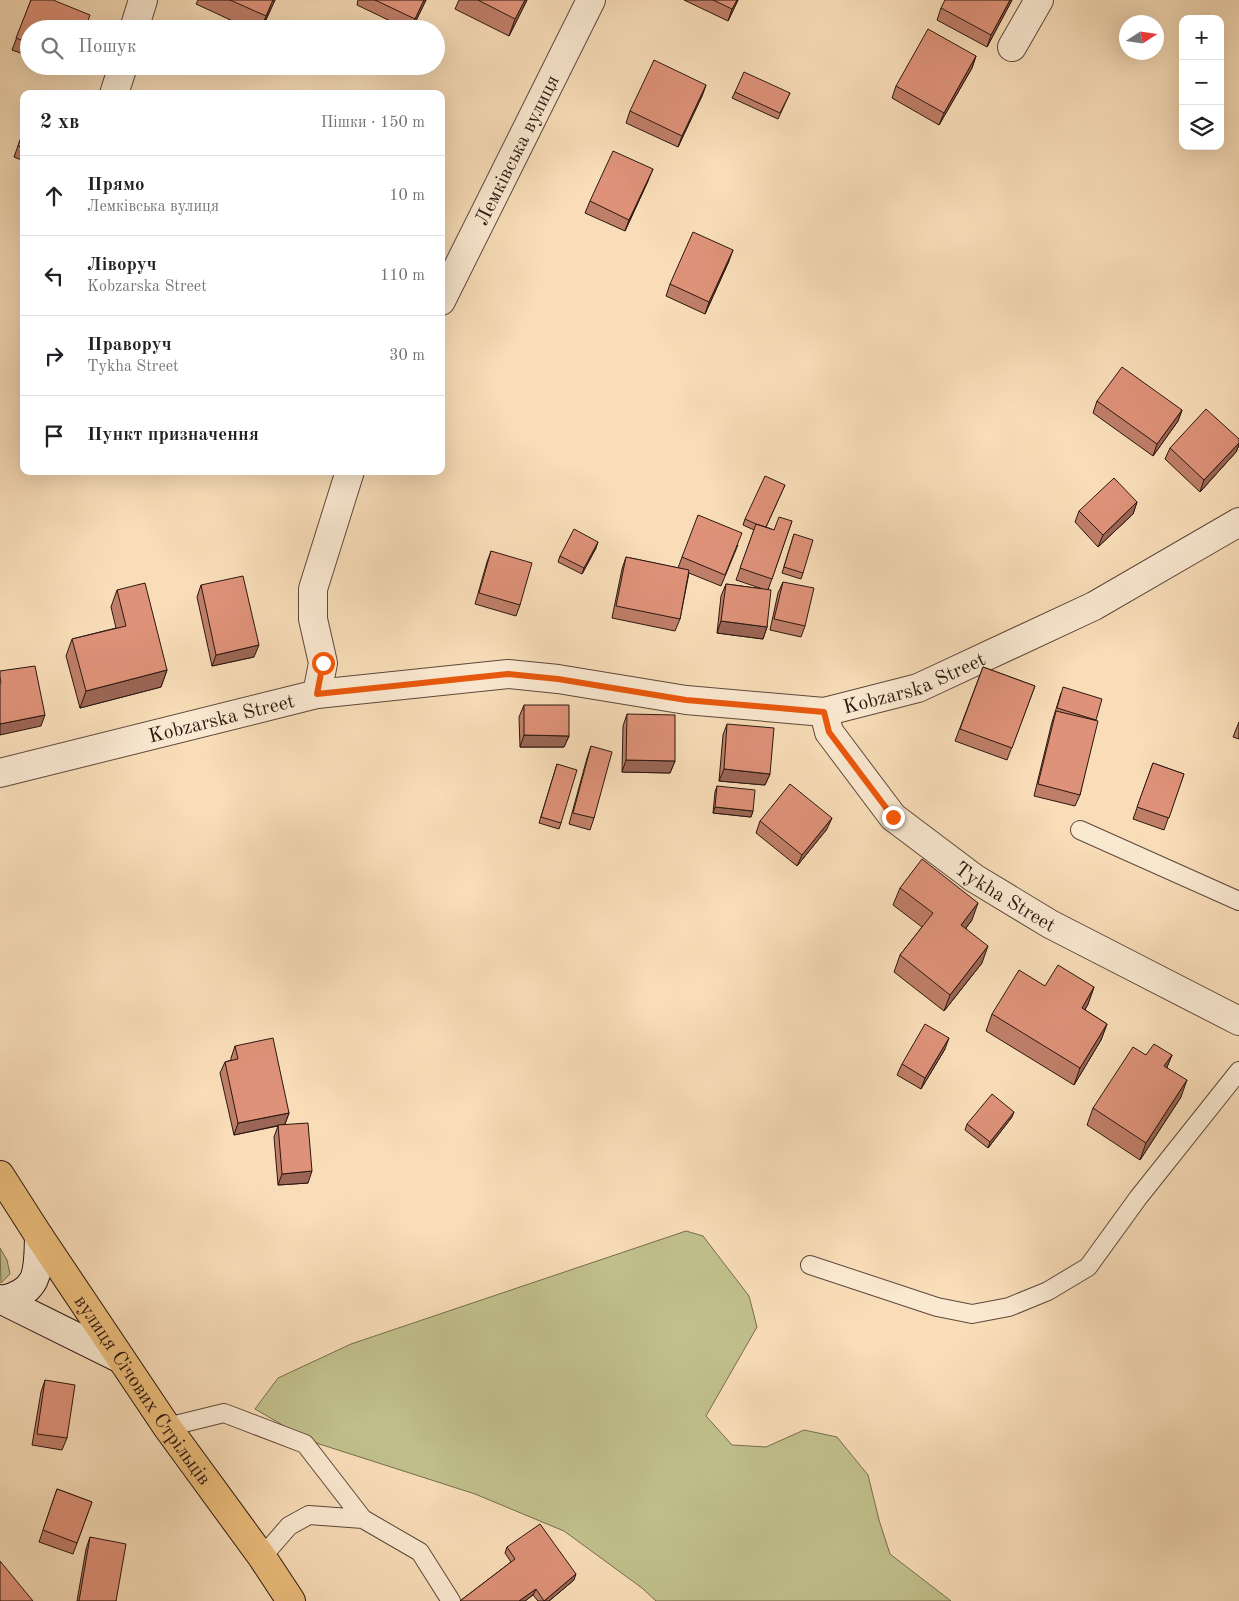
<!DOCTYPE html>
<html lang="uk">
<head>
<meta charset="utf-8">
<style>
	:root { --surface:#fff; --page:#f2f2f2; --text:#202124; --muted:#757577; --line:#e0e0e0 }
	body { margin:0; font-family:"Old Standard TT",serif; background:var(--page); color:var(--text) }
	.controls { position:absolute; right:15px; top:15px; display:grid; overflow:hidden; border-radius:10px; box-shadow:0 5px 20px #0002 }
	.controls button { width:45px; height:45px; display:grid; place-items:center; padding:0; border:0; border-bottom:1px solid var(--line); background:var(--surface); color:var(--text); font:25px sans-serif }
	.compass { position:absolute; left:1119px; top:15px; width:45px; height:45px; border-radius:50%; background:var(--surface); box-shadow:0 5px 20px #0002; rotate:78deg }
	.stop { position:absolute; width:15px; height:15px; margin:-11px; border:4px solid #ea580c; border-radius:50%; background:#fff }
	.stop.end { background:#ea580c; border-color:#fff; box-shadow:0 1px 5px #0008 }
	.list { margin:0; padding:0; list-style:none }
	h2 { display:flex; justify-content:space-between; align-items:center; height:65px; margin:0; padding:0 20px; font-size:21px }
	h2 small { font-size:16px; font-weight:400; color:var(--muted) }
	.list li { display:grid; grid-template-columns:32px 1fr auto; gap:15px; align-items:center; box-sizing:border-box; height:80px; padding:0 20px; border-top:1px solid var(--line) }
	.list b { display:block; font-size:19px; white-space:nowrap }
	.list p { margin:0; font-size:16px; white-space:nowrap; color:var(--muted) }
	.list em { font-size:16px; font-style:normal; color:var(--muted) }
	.icon { flex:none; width:28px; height:28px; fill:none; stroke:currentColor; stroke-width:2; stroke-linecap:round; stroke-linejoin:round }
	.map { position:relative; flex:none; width:1239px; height:1601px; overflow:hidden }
	.search { position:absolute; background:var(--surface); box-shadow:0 5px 20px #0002; left:20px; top:20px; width:425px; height:55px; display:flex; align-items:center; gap:12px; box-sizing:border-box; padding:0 18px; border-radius:28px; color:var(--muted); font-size:19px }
	.panel { position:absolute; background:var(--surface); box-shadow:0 5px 20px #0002; left:20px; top:90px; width:425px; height:385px; border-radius:10px }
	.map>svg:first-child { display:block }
</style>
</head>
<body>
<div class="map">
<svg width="1239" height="1601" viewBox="0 0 1239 1601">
	<rect width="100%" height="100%" fill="#f8ddb8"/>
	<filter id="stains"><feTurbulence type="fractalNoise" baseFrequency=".004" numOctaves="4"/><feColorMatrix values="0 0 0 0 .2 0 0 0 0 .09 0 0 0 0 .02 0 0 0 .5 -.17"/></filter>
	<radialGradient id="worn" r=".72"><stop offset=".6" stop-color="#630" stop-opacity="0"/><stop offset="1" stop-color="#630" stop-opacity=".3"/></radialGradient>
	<path fill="#c1c08c" stroke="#766c4e" d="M686,1231L703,1236L749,1296L757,1327L706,1416L732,1445L766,1447L804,1430L837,1437L868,1475L879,1520L890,1554L951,1601H656L642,1588L564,1531L475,1494L310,1441L255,1409L278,1378L351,1344Z
		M0,1248L7,1260L10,1274L1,1283Z"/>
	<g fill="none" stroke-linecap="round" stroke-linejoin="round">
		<defs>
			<path id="lane" d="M1080,830L1239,901
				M810,1265L937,1307L972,1314L1009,1307L1048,1291L1088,1267L1138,1198L1239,1071
				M167,1427L224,1413L305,1444L363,1519L420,1552L451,1601
				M262,1557L289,1526L309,1515L363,1519"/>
			<g id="street">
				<path d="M134,29L143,0"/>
				<path d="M1012,47L1039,0"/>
				<path d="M114,94L123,66"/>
				<path id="s1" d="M441,301L591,0"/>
				<path d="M317,694L323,663L313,619V589L350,471"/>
				<path id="s2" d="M824,712L829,732L893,817L974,878L1050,924L1239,1021"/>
				<path id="s3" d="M0,773L317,694L508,674L558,679L686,700L824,712L918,688L1094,606L1239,522"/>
			</g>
			<path id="secondary" d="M0,1299L121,1359
				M3,1300C41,1291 38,1269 39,1236"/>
			<g id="primary">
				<path id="s4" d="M0,1175L39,1236L167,1427L262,1557L291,1601"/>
			</g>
		</defs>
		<use href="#lane" stroke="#5e483a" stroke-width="20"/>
		<use href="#street" stroke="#5e483a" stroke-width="30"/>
		<use href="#secondary" stroke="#2b1710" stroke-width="30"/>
		<use href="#primary" stroke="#2b1710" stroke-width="30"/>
		<use href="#lane" stroke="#fae9d1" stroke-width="18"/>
		<use href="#street" stroke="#fae9d1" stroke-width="28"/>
		<use href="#secondary" stroke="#fae9d1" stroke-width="28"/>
		<use href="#primary" stroke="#ecbe7c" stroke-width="28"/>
	</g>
	<path fill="#bf7e68" stroke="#2b1710" d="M31,0L29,29V56L12,50Z
		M198,0H275L262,29H250L196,4Z
		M358,0H426L412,29H407L357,5Z
		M459,0H527L509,36L455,9Z
		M684,0H738L728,21Z
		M1012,0L987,47L937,20L941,8Z
		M976,56L972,68L939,125L892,98L896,86Z
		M54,66H71L69,72Z
		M706,85L702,96L678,147L626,123L630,111Z
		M735,92L790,93L778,119L732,98Z
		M24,129V161L14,157Z
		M648,181L625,231L585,213L590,201Z
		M729,261L705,314L666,296L670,284Z
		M1097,401L1182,410L1178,421L1153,456L1093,413Z
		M1239,439V445L1236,452L1200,492L1165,459L1170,448Z
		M785,485L766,527L774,530L792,521L768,590L767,627L763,639L717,633L721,596L726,584L763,589L736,580L754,530L743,525L745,519Z
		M1137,502L1133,514L1098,547L1075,522L1079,511Z
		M794,534L803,573L801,579L782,573Z
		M738,545L721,586L689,573L680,619L675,631L612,618L622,569L626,557L678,568L682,557Z
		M596,548L582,574L558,562L560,556Z
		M491,551L520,605L516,616L475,604L487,562Z
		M783,582L805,626L801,637L770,630L778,593Z
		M201,585L254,657L212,666L197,597Z
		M117,590L167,670L161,687L80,708L66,656L72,639L116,628L111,607Z
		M983,667L1035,686L1007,760L955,741Z
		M1061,693L1096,721L1080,795L1075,806L1034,796L1052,722Z
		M524,705L569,736L564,747H520L519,717Z
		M627,714L675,761L670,773L622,772L623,726Z
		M1239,722V739L1233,737Z
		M727,724L770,774L765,785L719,781L723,735Z
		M591,746L594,818L590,830L569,824L587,758Z
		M1153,763L1184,774L1164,830L1133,819Z
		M557,764L561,823L559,829L539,823Z
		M717,786L753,811L751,817L713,813L715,792Z
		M760,821L827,829L797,866L756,833Z
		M900,888L972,920L966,928L982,963L944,1011L894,972L900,955L922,927L893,905Z
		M1094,987L1088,1004L1085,1010L1107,1024L1101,1040L1074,1085L986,1031L992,1014Z
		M235,1046L289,1113L285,1124L278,1125L308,1183L278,1185L274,1137L278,1126L234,1135L220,1073L225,1062L231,1060V1058Z
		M945,1049L921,1089L897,1075L902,1064Z
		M1146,1055H1172L1167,1067L1181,1097L1140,1160L1087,1125L1093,1108Z
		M1012,1117L988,1148L965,1130L967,1124Z
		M45,1380L67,1438L62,1450L32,1445L41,1392Z
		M57,1489L92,1502L73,1554L39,1542Z
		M90,1537L116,1601H77L86,1549Z
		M507,1547L574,1580L549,1601H538L533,1595L525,1601H460L511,1562L505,1553Z"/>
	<path fill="#9b6655" stroke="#2b1710" d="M273,0H275L261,29L266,16Z
		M424,0H426L412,29L415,19Z
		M525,0H527L509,36L515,19Z
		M737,0H738L728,21L732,9Z
		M1010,0H1012L987,47L991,35Z
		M976,56L972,68L939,125L944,113Z
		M706,85L702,96L678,147L682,136Z
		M653,169L648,181L625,231L629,220Z
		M733,250L729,261L705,314L709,302Z
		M1182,410L1178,421L1153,456L1157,444Z
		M1239,443V445L1236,452L1200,492L1204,480Z
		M1137,502L1133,514L1098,547L1103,535Z
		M598,542L596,548L582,574L584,568Z
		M721,621L767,627L763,639L717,633Z
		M259,645L254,657L212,666L216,655Z
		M167,670L161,687L80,708L86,691Z
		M45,715L41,726L0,735V724Z
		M524,735L569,736L564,747H520Z
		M626,760L675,761L670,773L622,772Z
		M724,769L770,774L765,785L719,781Z
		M715,807L753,811L751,817L713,813Z
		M832,818L827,829L797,866L802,855Z
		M978,903L972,920L955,942L961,925Z
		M988,946L982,963L944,1011L950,995Z
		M1094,987L1088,1004L1076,1025L1082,1008Z
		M1107,1024L1101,1040L1074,1085L1080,1068Z
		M949,1038L945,1049L921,1089L925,1078Z
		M1172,1055L1165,1072L1164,1066Z
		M1187,1080L1181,1097L1140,1160L1146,1143Z
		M1014,1112L1012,1117L988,1148L990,1142Z
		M289,1113L285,1124L234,1135L238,1123Z
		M312,1171L308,1183L278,1185L282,1174Z
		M576,1574L574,1580L549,1601H544Z
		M536,1589L533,1595L525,1601H519Z"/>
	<path fill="#de9279" stroke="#2b1710" d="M31,0H53L90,15L85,29H29V43L16,38Z
		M230,0H273L266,16Z
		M375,0H424L415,19Z
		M478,0H525L515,19Z
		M713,0H737L732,9Z
		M945,0H1010L991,35L941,8Z
		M928,29L976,56L944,113L896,86Z
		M654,60L706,85L682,136L630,111Z
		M744,72L790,93L780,113L735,92Z
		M24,130V148L18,146Z
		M613,151L653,169L629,220L590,201Z
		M693,232L733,250L709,302L670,284Z
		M1122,367L1182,410L1157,444L1097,401Z
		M1206,409L1239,439V443L1204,480L1170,448Z
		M765,476L785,485L766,527L756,524L745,519Z
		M1114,478L1137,502L1103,535L1079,511Z
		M698,515L742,533L725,575L682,557Z
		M779,517L792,521L772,579L740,568L756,524L774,530Z
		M574,529L598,542L584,568L560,556Z
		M794,534L813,540L803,573L784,567Z
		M491,551L532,563L520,605L479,593Z
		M626,557L689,570L680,619L616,606Z
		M243,576L259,645L216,655L201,585Z
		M783,582L814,588L805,626L774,619Z
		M145,583L167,670L86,691L72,639L126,626L117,590Z
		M726,584L771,590L767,627L721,621Z
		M35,666L45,715L0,724V684L1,683L0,677V671Z
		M983,667L1035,686L1012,748L960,729Z
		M1063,687L1102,699L1096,720L1057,708Z
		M524,705H569V736L524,735Z
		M1056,711L1098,721L1080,795L1038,784Z
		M627,714L675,715V761L626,760Z
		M727,724L774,728L770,774L724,769Z
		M591,746L612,752L594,818L573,813Z
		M1153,763L1184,774L1169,818L1137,807Z
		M557,764L577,770L561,823L541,817Z
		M790,784L832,818L802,855L760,821Z
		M717,786L755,790L753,811L715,807Z
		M922,859L978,903L961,925L988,946L950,995L900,955L933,913L900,888Z
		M1058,965L1094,987L1082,1008L1107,1024L1080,1068L992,1014L1019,970L1045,986Z
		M925,1024L949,1038L925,1078L902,1064Z
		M273,1038L289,1113L238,1123L225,1062L238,1059L235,1046Z
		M1154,1044L1172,1055L1164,1066L1187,1080L1146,1143L1093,1108L1133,1047L1146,1055Z
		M992,1094L1014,1112L990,1142L967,1124Z
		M308,1123L312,1171L282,1174L278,1125Z
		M45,1380L75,1385L67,1438L37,1434Z
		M57,1489L92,1502L77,1543L43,1530Z
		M540,1524L576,1574L544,1601L536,1589L519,1601H460L515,1559L507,1547Z
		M90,1537L126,1544L116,1601H79Z
		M0,1561L33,1601H0Z"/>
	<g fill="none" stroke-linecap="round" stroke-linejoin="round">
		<path stroke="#ea580c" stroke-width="6" d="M323,663L317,694L508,674L558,679L686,700L824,712L829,732L893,817"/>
	</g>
	<g text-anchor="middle" stroke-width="5" stroke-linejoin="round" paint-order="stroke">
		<g font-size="20" fill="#2b1710" stroke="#fae9d1">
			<text dy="7" stroke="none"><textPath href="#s1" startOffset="169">Лемківська вулиця</textPath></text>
			<text dy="7" stroke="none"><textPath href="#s3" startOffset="932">Kobzarska Street</textPath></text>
			<text dy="7" stroke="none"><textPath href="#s3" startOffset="228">Kobzarska Street</textPath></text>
			<text dy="7" stroke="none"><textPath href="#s2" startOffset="265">Tykha Street</textPath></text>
			<text dy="7" stroke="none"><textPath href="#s4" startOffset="258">вулиця Січових Стрільців</textPath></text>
		</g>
	</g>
	<rect width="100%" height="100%" filter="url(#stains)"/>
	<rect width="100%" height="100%" fill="url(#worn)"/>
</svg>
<div class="controls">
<button>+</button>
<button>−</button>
<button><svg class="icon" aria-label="layers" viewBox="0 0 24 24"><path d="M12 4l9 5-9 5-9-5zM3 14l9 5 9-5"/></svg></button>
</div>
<svg class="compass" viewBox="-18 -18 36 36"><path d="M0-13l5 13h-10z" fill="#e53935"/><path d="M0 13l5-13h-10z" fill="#757577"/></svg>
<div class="stop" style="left:323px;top:663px"></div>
<div class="stop end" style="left:893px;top:817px"></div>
<div class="search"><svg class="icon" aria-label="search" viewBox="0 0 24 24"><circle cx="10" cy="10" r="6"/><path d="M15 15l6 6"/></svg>Пошук</div>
<section class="panel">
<h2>2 хв<small>Пішки · 150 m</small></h2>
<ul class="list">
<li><svg class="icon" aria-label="ahead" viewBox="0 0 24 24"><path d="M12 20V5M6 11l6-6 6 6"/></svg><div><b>Прямо</b><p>Лемківська вулиця</p></div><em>10 m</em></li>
<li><svg class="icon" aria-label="left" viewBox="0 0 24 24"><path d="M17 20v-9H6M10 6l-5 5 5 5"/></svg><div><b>Ліворуч</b><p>Kobzarska Street</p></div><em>110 m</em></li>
<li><svg class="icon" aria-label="right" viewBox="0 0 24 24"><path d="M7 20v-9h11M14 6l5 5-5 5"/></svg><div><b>Праворуч</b><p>Tykha Street</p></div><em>30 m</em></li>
<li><svg class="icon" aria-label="arrive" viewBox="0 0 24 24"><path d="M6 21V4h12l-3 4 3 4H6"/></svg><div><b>Пункт призначення</b></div></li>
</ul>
</section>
</div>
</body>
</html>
